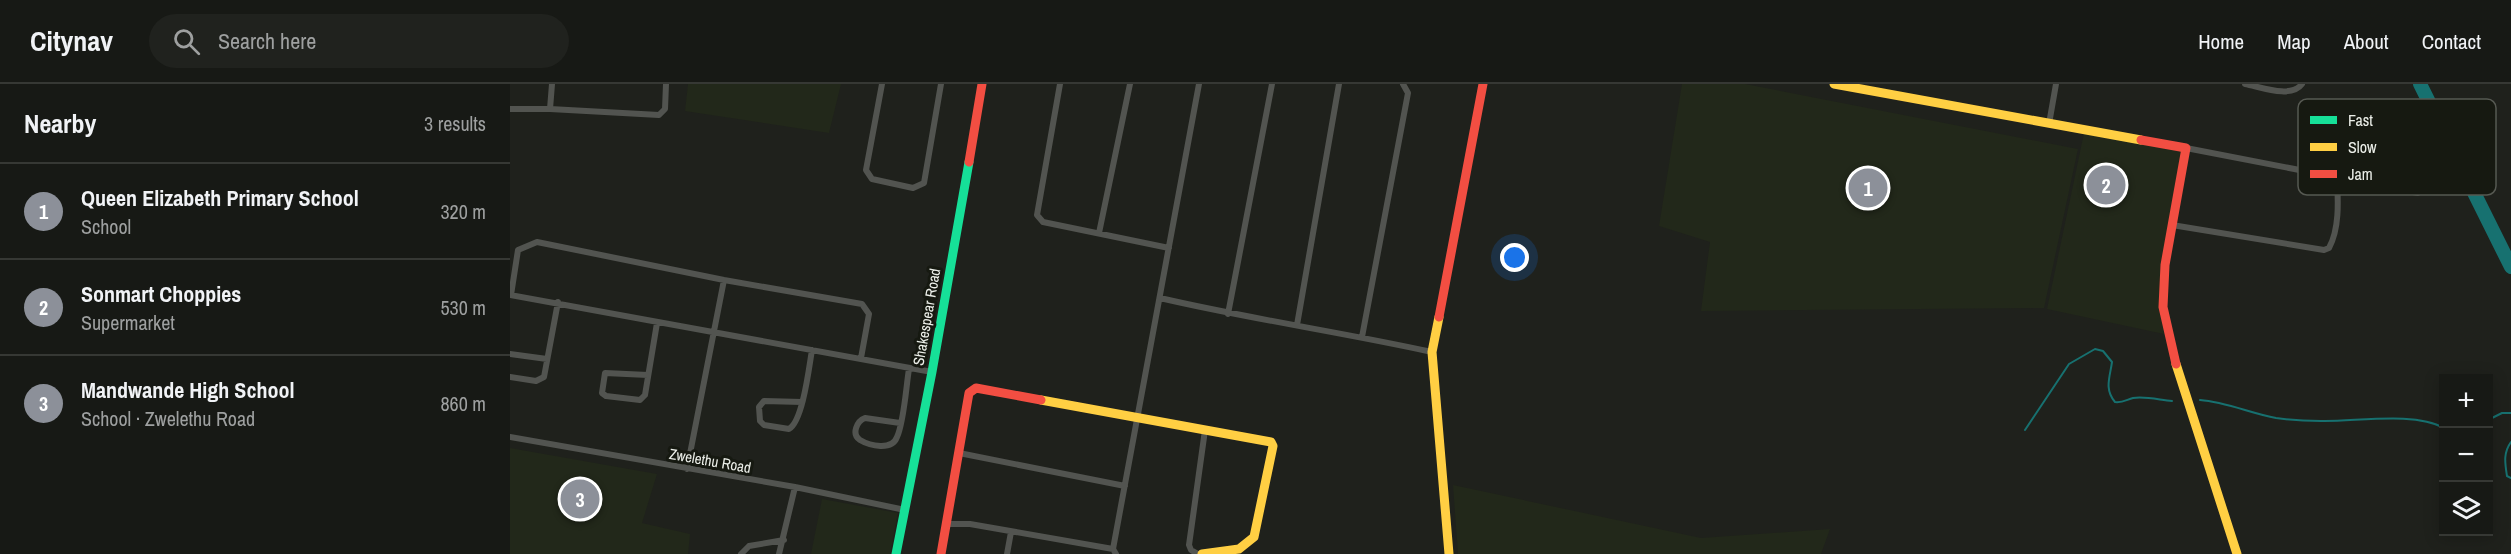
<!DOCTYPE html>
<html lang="en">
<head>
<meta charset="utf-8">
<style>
	:root { --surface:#171915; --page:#20221e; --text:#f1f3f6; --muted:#9ea0a0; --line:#363834; --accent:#8c9099 }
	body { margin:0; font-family:"Archivo Narrow",sans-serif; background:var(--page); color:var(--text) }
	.controls { position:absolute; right:18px; bottom:18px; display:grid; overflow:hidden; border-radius:0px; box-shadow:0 3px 15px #0003 }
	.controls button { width:54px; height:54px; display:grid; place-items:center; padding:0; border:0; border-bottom:2px solid var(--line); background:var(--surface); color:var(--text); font:30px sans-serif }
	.you { position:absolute; left:1005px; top:174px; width:21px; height:21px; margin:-15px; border:4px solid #fff; border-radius:50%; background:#1a73e8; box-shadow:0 0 0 9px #1a73e833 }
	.badge { display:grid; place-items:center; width:39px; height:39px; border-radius:50%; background:var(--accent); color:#fff; font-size:20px; font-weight:700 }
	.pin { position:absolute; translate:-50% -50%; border:3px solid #fff; box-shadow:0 2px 6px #0006 }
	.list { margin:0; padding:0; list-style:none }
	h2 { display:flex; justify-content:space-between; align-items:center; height:78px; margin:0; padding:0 24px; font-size:26px }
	h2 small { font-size:20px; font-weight:400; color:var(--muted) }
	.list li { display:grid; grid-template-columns:39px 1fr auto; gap:18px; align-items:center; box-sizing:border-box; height:96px; padding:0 24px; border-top:2px solid var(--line) }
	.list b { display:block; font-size:22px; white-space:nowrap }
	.list p { margin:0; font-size:20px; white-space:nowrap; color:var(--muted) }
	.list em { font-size:20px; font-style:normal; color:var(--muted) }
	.icon { flex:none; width:33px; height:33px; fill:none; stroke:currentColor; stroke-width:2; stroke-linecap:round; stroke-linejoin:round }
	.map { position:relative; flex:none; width:2001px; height:470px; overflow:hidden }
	header { display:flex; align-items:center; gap:36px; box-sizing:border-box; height:84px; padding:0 30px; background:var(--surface); border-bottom:2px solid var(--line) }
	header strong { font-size:28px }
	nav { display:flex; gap:33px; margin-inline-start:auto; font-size:21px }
	.search { width:420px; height:54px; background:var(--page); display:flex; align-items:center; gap:15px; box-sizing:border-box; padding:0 21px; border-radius:33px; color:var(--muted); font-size:22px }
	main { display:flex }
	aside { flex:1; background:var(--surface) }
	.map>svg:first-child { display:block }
</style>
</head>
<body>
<header>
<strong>Citynav</strong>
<div class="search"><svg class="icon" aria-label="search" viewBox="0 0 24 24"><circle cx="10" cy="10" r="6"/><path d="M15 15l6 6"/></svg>Search here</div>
<nav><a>Home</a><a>Map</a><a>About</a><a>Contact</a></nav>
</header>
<main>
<aside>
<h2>Nearby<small>3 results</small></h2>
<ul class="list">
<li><span class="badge">1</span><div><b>Queen Elizabeth Primary School</b><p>School</p></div><em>320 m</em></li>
<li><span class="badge">2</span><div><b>Sonmart Choppies</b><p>Supermarket</p></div><em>530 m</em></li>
<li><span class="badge">3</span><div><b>Mandwande High School</b><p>School · Zwelethu Road</p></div><em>860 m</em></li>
</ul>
</aside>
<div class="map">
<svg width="2001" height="470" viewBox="0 0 2001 470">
	<rect width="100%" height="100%" fill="#1f211c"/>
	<path fill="#22281a" d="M178,0H331L319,49L175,27Z
		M1172,0H1235L1568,65L1534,224L1191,227L1200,158L1149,142Z
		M1574,49L1673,67L1650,186V223L1654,250L1537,225Z
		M0,364L147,390L132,439L180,450L178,470H0Z
		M943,401L1191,454L1320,445L1311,470H948Z
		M312,415L388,429L380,470H301Z"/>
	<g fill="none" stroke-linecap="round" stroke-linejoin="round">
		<path stroke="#177170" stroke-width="2" d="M1690,316C1716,318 1740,329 1766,334C1780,336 1796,337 1811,337C1845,338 1904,327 1934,344
			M1978,336L1992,329H2001
			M1515,346L1559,280L1585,265L1593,267L1602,278C1600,293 1594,305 1605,318C1612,319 1616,316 1623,314C1635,312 1650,316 1662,317
			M2001,358C1993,369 1995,379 1997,392L2001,394"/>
		<path stroke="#177170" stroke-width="14" d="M1910,0L2001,183"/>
		<path stroke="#525450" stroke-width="6" d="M372,0L356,86L362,95L403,104L414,99L431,0
			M550,0L527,131L533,138L659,164
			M1735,0C1751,3 1781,15 1792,0
			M0,25H40L149,31L155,25L156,0
			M40,25L42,0
			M1539,40L1546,0
			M1676,64L1908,109
			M1662,141L1814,166L1819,164C1830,144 1828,115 1827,93
			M589,149L620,0
			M0,211L422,288
			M1,211L8,166L27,158L214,196L352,220L359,230L351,274
			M650,214C740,235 831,248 922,268
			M718,230L762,0
			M787,241L829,0
			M852,253L898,9L893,0
			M0,270L37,275
			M138,291L95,289L92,309L96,312L130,316L135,311L147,239
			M0,293L26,297L34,293L48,218
			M292,318L254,317L249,323L250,337L254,341L279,345C293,337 299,283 302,266
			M390,339L355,334C347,337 341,350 350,356C360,362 382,367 387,353C394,338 396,303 399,285
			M0,353L285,403L395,426
			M449,369L615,402
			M177,385L214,196
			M436,440H460L603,465
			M231,470L239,462L274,456
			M269,470L285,403
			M497,470L501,448
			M606,470L603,465L689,0
			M688,470L681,466L679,461L695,346"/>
		<path stroke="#16e098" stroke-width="9" d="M386,470L422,288L459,78"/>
		<path stroke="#ffcf43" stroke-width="9" d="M1324,0L1631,56
			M929,233L922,268L939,470
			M1666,280L1727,470
			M531,316L761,358L763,362L744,453L729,465L692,470"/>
		<path stroke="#f24e42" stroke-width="9" d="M1631,56L1676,64L1655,181L1653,223L1666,280
			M459,78L472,0
			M929,233L973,0
			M431,470L459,309L466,304L531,316"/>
	</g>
	<g text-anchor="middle" stroke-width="6" stroke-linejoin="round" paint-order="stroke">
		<g font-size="15" fill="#ecefe9" stroke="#161911">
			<text transform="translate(417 233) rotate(-80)" y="5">Shakespear Road</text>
			<text transform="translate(200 377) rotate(10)" y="5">Zwelethu Road</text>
		</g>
	</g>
	<rect x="1788" y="15" width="198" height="96" rx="9" fill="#161911" stroke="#565952" stroke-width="1.5"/>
	<rect x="1800" y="32" width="27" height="8" fill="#16e098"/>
	<rect x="1800" y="59" width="27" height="8" fill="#ffcf43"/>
	<rect x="1800" y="86" width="27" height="8" fill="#f24e42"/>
	<g font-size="16" fill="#ecefe9">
		<text x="1838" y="42">Fast</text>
		<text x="1838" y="69">Slow</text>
		<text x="1838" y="96">Jam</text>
	</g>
</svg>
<div class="controls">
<button>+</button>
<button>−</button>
<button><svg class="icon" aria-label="layers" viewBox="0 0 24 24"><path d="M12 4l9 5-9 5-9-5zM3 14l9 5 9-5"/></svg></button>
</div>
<div class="you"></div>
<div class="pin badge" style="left:1358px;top:104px">1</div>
<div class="pin badge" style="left:1596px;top:101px">2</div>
<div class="pin badge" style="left:70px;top:415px">3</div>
</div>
</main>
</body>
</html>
